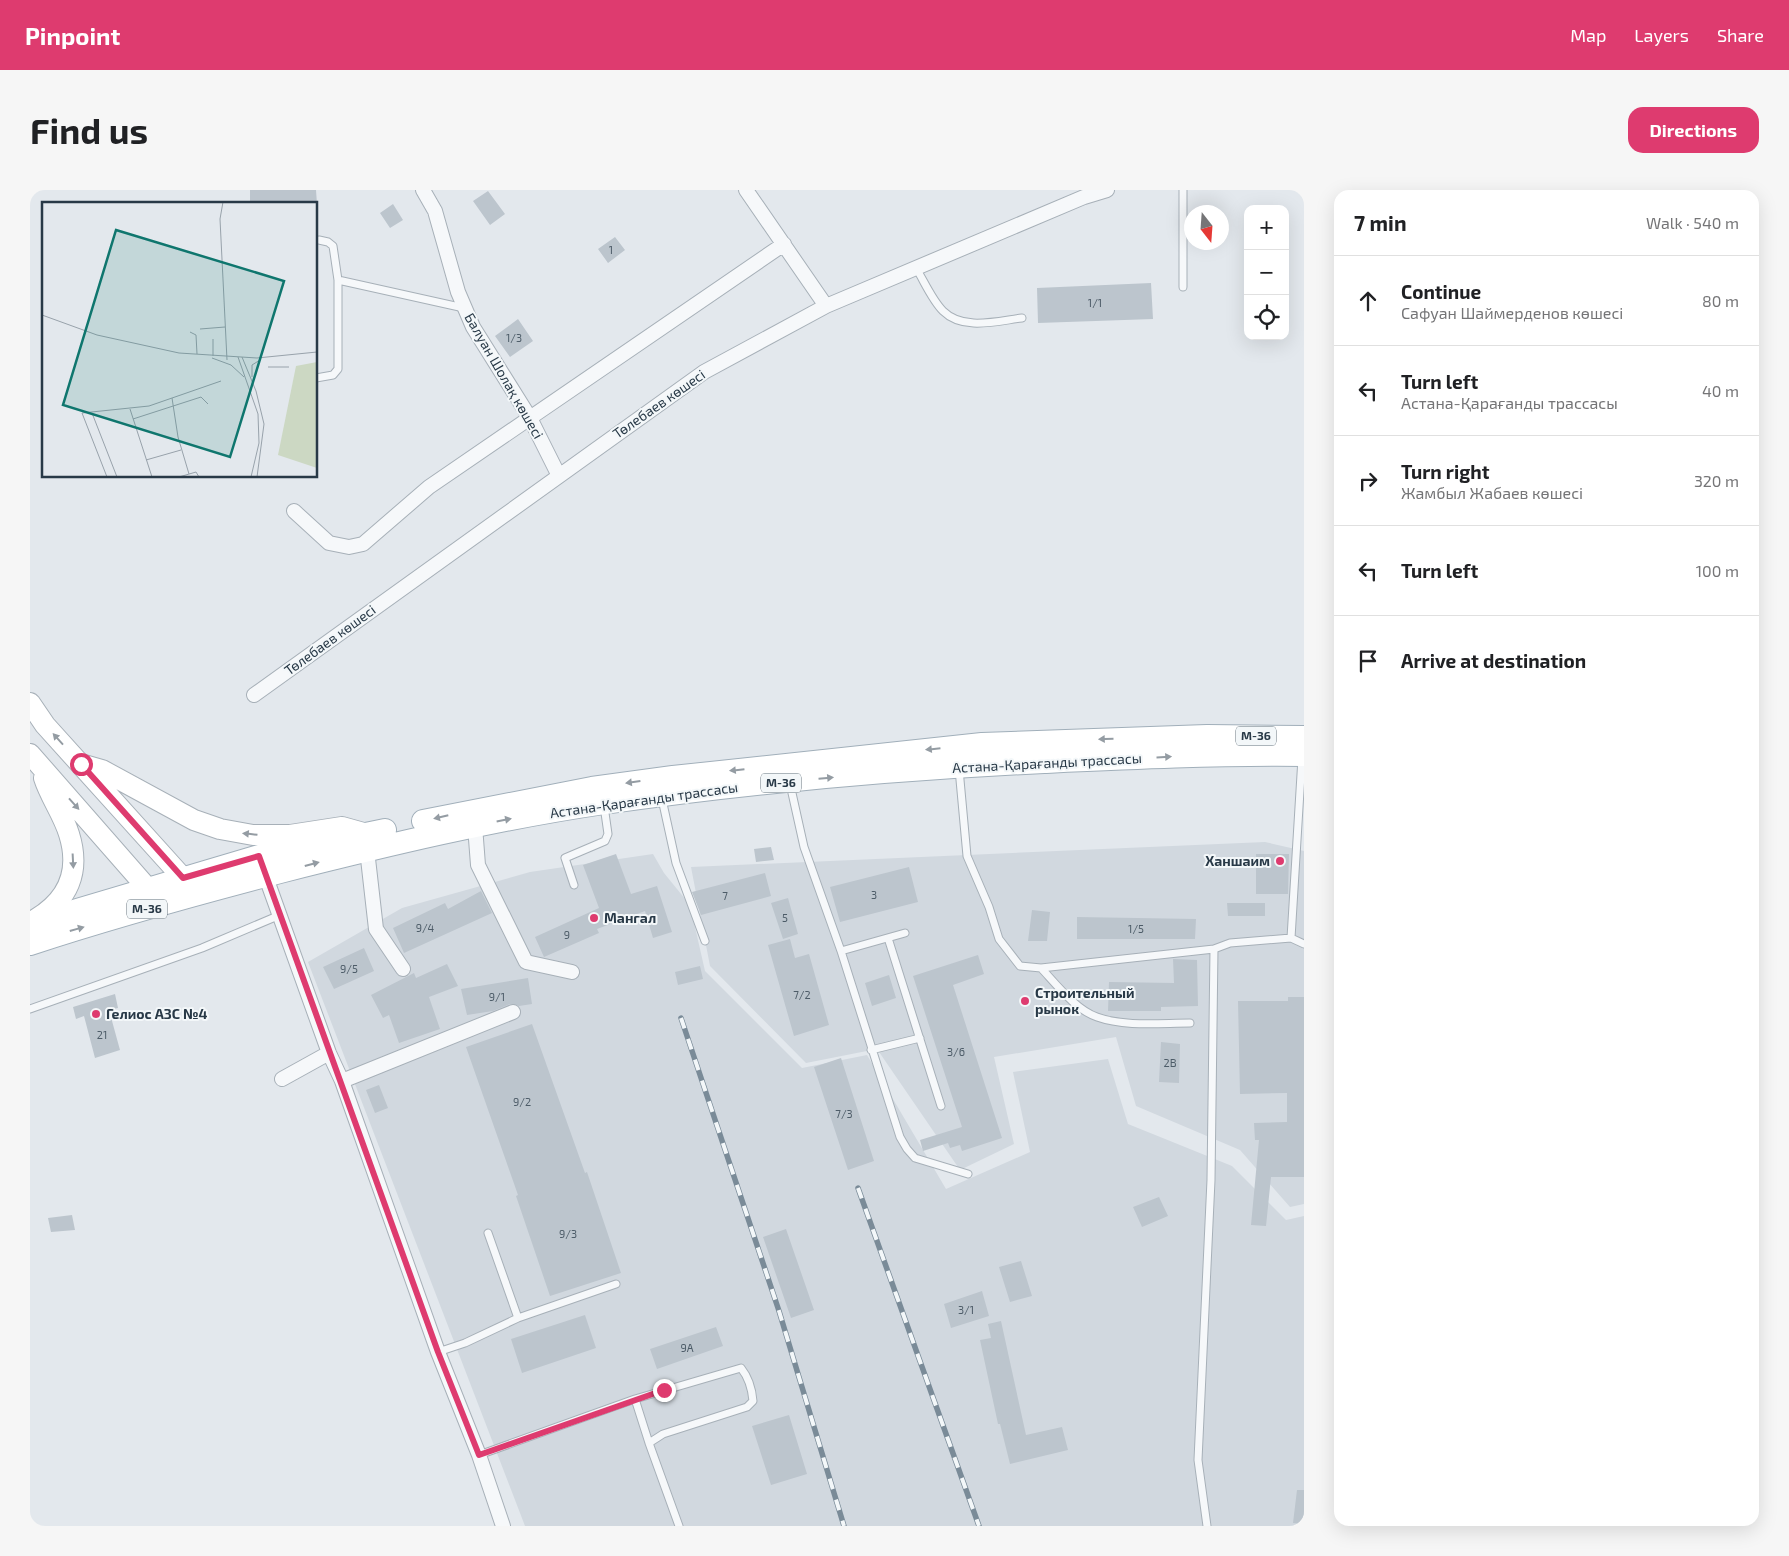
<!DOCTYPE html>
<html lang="en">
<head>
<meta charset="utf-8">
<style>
	:root { --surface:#fff; --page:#f6f6f6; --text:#202124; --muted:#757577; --line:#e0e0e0; --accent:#de3b6f }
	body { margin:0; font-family:"Exo 2",sans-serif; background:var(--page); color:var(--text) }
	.controls { position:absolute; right:15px; top:15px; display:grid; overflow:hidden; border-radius:10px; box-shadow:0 5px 20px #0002 }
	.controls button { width:45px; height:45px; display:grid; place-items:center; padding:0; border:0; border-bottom:1px solid var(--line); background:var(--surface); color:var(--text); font:25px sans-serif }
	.compass { position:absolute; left:1154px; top:15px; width:45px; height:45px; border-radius:50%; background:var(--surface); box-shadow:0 5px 20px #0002; rotate:163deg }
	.stop { position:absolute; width:15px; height:15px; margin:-11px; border:4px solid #de3b6f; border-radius:50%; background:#fff }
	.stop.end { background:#de3b6f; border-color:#fff; box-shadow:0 1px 5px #0008 }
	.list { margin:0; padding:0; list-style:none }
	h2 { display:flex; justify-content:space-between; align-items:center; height:65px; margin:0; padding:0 20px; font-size:21px }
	h2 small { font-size:16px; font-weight:400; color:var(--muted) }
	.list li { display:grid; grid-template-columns:32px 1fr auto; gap:15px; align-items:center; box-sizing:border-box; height:90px; padding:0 20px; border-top:1px solid var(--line) }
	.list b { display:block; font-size:19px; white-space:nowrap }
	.list p { margin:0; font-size:16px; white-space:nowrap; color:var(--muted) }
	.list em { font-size:16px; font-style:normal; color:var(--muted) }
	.icon { flex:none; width:28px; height:28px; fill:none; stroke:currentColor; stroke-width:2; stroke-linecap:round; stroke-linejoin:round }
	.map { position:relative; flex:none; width:1274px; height:1336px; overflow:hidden; border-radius:15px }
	header { display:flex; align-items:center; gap:30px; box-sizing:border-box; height:70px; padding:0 25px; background:var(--accent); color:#fff }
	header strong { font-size:24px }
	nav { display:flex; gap:28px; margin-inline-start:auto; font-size:18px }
	.intro { display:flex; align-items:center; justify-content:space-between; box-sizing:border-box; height:120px; padding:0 30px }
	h1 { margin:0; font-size:35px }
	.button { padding:12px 22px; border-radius:15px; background:var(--accent); color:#fff; font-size:18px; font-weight:700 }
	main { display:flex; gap:30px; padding:0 30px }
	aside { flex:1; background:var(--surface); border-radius:15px; box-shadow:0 5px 20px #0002 }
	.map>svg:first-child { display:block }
</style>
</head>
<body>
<header>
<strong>Pinpoint</strong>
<nav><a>Map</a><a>Layers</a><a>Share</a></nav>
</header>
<div class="intro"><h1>Find us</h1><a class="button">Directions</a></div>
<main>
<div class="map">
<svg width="1274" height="1336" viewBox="0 0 1274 1336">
	<rect width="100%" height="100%" fill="#e3e8ed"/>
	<path fill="#d1d8df" d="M1235,652L1274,661V1014L1260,1017L1210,960L1106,916L1086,847L964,867L984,954L930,980L847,859L776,873L680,776L661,677Z
		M623,664L634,683L660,715L675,781L772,878L837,865L916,999L1000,962L983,882L1078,869L1098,934L1202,976L1256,1030L1274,1026V1336H495L278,772L372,718L500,682Z"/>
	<path fill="#bcc5cd" d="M220,0H286L287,14H220Z
		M458,1L475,24L460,35L443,11Z
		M363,14L373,30L360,38L350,23Z
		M585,47L595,60L578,73L568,59Z
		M1121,93L1123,129L1008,133L1007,98Z
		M488,129L503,151L480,167L465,146Z
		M741,657L744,670L726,672L724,659Z
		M586,664L601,704L627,696L642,742L623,748L615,721L567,739L569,743L514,767L505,747L569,718L553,675Z
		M1226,664H1259L1258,704H1226Z
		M879,677L888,712L810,732L800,697Z
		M735,683L741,706L671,725L662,702Z
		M451,701L462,723L374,763L363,738L415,713L418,719Z
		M758,708L768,744L753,749L741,713Z
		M1197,713H1235V726H1198Z
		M1002,720L1020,722L1017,751H998Z
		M1047,727L1166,729L1165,749H1047Z
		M760,749L765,768L779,764L799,835L764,846L738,755Z
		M334,758L344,781L304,799L293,777Z
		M948,765L954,784L923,795L972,948L932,961L930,955L920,958L918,953L893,961L890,950L932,937L883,786Z
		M1143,769L1167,770L1168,816L1131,817V821H1078L1079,792L1144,793Z
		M417,774L428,796L399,807L410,839L369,853L359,825L353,828L341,805L384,783L386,788Z
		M670,776L673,789L648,795L645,782Z
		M859,785L866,808L842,816L835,793Z
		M498,788L502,814L489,816L480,814L463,821L437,825L431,799Z
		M85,804L88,818L79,820L90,860L65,868L54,826L46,829L43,817Z
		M1258,807H1274V987H1241L1236,1036L1221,1035L1229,950H1225L1224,933L1257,932V903L1210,904L1208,811H1258Z
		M502,834L555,983L557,982L591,1083L520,1106L486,1006L488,1005L436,857Z
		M1131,852L1150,854L1149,893L1129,892Z
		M811,868L844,971L818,980L784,877Z
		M349,895L358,918L345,923L336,900Z
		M1129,1007L1138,1026L1112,1037L1103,1017Z
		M42,1025L45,1040L21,1042L18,1028Z
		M756,1039L784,1120L761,1128L733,1047Z
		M991,1071L1002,1106L980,1112L969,1077Z
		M952,1101L959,1126L921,1138L914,1114Z
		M555,1125L566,1158L492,1183L481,1149Z
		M971,1131L996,1245L1032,1237L1038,1260L980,1274L970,1234H968L950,1150L961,1148L958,1134Z
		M686,1137L693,1156L627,1179L620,1159Z
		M759,1225L777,1284L741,1295L722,1236Z
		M1267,1300H1274V1334L1263,1333Z"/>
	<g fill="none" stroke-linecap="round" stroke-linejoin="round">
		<defs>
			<path id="lane" d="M1153,0V97
				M289,50L298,52L303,56L308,90L434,118
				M886,78C894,91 902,110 913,121C933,141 967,131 992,128
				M286,188L303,185L308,179V90
				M929,579L937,666L959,717L969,749L990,776L1011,778C1026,794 1046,820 1067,827C1095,837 1130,833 1160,833
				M760,594L774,657L811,761L870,947L877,959L885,968L938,984
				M632,609L646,673L675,751
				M544,695L535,668L575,651L578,644L574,616
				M858,748L911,916
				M1261,748L1274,754
				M811,761L875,743
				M1011,778L1184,759
				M0,819L172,758L250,725
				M841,860L890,848
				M458,1043L488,1128
				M408,1162L435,1153L488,1128L586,1094
				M605,1209L619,1253
				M449,1265L605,1209L711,1178C719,1188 722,1199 723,1211L717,1217L633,1244L619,1253L649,1336
				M1177,1336L1168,1270L1181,990L1184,759L1200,753L1261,748L1272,568"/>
			<path id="street" d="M393,0L405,21L428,102L443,137L500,228L529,286
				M716,0L796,116
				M264,321L299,353L319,357L333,354L399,297L754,54
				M224,505L674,182L796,116L1054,7L1077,0
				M445,636L448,675L496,772L542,782
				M337,660L346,739L373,779
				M233,679L299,863L312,891L408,1162L449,1265L473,1336
				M252,889L299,863
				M312,891L483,822"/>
			<path id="secondary" d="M0,513L15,535L153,688L155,703
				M0,564L127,709
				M51,574L72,580L164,630L190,639L223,645H260L312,637L337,644
				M6,729C38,710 51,682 39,644C33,624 20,607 14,588"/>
			<path id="primary" d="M393,631L562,598L643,587L952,554L1177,546L1274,547
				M0,734L229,666L355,640
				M0,754C82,727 166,704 250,682C357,655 465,629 574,613C720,592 867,579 1014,572C1101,568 1187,564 1274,565"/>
		</defs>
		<use href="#lane" stroke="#a7b0b8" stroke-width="9"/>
		<use href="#street" stroke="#a7b0b8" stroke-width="16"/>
		<use href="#secondary" stroke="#a7b0b8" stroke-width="22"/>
		<use href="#primary" stroke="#a1afba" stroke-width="24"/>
		<use href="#lane" stroke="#f6f8fa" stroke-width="7"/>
		<use href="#street" stroke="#f6f8fa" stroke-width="14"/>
		<use href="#secondary" stroke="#fff" stroke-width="20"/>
		<use href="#primary" stroke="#fff" stroke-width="22"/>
		<defs>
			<path id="rail" d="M651,828L749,1121L814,1336
				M828,998L949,1336"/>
		</defs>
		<use href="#rail" stroke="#7a8b98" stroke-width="5.5"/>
		<use href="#rail" stroke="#f3f7f9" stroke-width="4" stroke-dasharray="11" stroke-linecap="butt"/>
	</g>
	<defs><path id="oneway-solid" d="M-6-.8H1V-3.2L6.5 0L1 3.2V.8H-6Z" transform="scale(1.25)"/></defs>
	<g fill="#949ca3">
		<use href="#oneway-solid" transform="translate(28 549) rotate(-132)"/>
		<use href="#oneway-solid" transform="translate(1076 549) rotate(178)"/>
		<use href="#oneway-solid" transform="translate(903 559) rotate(174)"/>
		<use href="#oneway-solid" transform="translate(1134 567) rotate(-3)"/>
		<use href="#oneway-solid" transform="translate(707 580) rotate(174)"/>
		<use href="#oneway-solid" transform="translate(796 588) rotate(-5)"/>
		<use href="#oneway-solid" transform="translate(603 592) rotate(172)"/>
		<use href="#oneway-solid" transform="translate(44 614) rotate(48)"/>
		<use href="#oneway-solid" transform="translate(411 627) rotate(167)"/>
		<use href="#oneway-solid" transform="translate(474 630) rotate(-11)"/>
		<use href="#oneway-solid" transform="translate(220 644) rotate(-174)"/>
		<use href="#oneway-solid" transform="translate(43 671) rotate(87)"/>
		<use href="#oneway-solid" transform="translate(282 674) rotate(-15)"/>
		<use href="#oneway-solid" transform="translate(47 739) rotate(-16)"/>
	</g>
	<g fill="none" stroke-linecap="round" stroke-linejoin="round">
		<path stroke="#de3b6f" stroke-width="6" d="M51,574L153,688L229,666L408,1162L449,1265L634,1200"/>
	</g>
	<g fill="#de3b6f" stroke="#f3f7f9" stroke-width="2">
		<circle cx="1250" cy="671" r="5"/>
		<circle cx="564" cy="728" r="5"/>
		<circle cx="995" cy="811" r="5"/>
		<circle cx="66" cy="824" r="5"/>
	</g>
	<g text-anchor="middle" stroke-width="4" stroke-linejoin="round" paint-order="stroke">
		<g font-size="11" fill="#4d5c68">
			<text x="581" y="64">1</text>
			<text x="1065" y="117">1/1</text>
			<text x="484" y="152">1/3</text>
			<text x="844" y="709">3</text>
			<text x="695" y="710">7</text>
			<text x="755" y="732">5</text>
			<text x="395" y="742">9/4</text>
			<text x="1106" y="743">1/5</text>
			<text x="537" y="749">9</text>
			<text x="319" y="783">9/5</text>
			<text x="772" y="809">7/2</text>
			<text x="467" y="811">9/1</text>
			<text x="72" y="849">21</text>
			<text x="926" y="866">3/6</text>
			<text x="1140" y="877">2В</text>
			<text x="492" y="916">9/2</text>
			<text x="814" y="928">7/3</text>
			<text x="538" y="1048">9/3</text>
			<text x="936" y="1124">3/1</text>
			<text x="657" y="1162">9А</text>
		</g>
		<g fill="#f3f7f9" stroke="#65727c" stroke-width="1">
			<rect x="1206" y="536.5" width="40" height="19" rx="4"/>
			<rect x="731" y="583.5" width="40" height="19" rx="4"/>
			<rect x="97" y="709.5" width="40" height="19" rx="4"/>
		</g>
		<g font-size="12" font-weight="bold" fill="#283947">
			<text x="1226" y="550">M-36</text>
			<text x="751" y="597">M-36</text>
			<text x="117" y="723">M-36</text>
		</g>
		<g font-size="14" fill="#283947" stroke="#f3f7f9">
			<text transform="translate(474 186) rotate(60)" y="5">Балуан Шолақ көшесі</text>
			<text transform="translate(629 214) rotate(-35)" y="5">Төлебаев көшесі</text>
			<text transform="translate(300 450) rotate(-36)" y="5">Төлебаев көшесі</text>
			<text transform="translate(1017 573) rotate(-3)" y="5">Астана-Қарағанды трассасы</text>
			<text transform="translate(614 610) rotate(-8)" y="5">Астана-Қарағанды трассасы</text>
		</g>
		<g font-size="14" font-weight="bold" fill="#283947" stroke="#f3f7f9" text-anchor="start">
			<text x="1240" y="676" text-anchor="end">Ханшаим</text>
			<text x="574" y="733">Мангал</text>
			<text x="1005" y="808">Строительный<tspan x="1005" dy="16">рынок</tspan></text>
			<text x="76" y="829">Гелиос АЗС №4</text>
		</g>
	</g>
	<g transform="translate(12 12)">
		<rect width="275" height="275" fill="#e3e8ed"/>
		<path d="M275,160V266L236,253L254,164Z" fill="#ccd8c3"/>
		<path fill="none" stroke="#98a2ab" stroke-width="1" d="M181,0L178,17L185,158M0,113L55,133L137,151L215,156L275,150M158,127L183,125M148,130L154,133L155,152M171,137V154M196,155L216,212L217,241L209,275M200,155L214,189L222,222L215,275M170,156L189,163L202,175M226,165H247M210,175V163L218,158M130,196L136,235L147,272M88,207L110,275M50,211L75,275M91,217L159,195L166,202M104,258L139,248M65,275L40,211L107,204L179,179M137,275L154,270L157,275"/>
		<path fill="#0f766e" fill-opacity="0.15" stroke="#0f766e" stroke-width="2.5" d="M74,28L242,79L188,255L21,203Z"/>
		<rect width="275" height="275" fill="none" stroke="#283947" stroke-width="2.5"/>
	</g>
</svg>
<div class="controls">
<button>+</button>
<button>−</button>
<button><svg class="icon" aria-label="locate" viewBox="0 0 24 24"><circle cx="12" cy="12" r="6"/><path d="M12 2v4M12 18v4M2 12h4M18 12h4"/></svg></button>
</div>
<svg class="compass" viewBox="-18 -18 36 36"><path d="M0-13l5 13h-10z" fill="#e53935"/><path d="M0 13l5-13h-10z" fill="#757577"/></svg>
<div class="stop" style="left:51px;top:574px"></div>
<div class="stop end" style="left:634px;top:1200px"></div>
</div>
<aside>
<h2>7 min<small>Walk · 540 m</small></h2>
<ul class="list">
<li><svg class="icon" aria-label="ahead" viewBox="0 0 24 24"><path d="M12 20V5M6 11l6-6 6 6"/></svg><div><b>Continue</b><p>Сафуан Шаймерденов көшесі</p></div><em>80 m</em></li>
<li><svg class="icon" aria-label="left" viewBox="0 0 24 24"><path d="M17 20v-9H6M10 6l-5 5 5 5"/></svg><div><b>Turn left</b><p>Астана-Қарағанды трассасы</p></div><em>40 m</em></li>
<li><svg class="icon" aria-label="right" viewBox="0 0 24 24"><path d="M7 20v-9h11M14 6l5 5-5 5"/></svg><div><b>Turn right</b><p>Жамбыл Жабаев көшесі</p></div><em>320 m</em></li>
<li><svg class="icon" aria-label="left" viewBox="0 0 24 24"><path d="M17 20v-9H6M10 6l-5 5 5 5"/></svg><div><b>Turn left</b></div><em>100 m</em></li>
<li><svg class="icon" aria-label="arrive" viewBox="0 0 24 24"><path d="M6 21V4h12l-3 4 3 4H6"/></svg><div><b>Arrive at destination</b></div></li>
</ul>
</aside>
</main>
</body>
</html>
